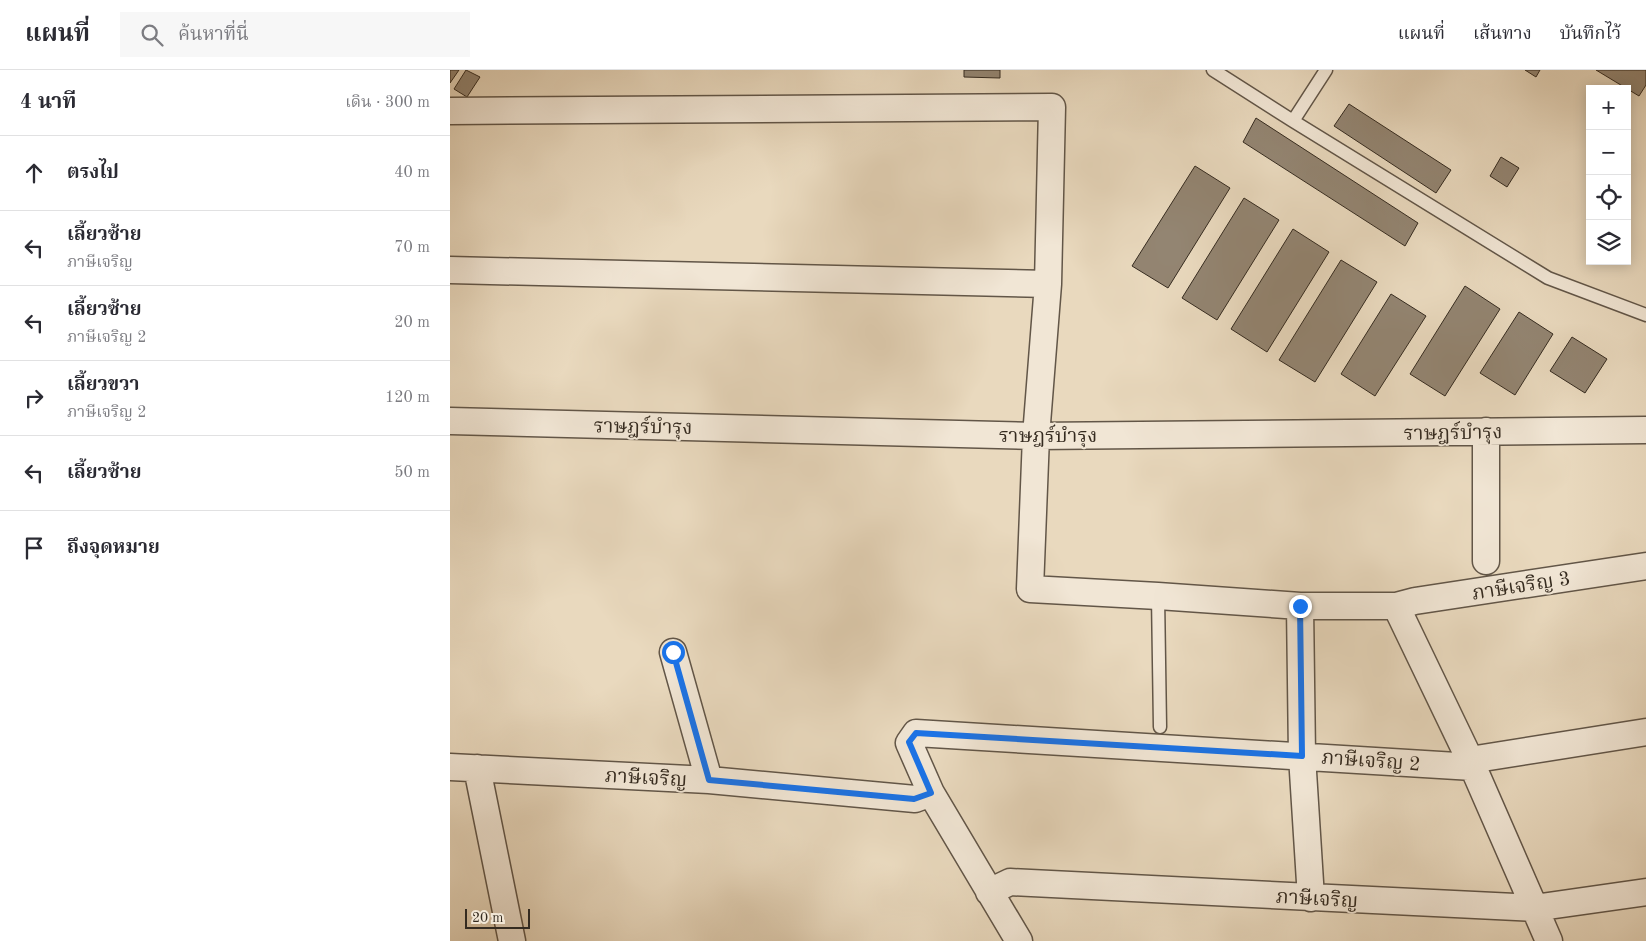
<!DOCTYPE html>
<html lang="th">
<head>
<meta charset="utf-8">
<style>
	:root { --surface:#fff; --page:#f7f7f7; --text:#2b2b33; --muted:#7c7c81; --line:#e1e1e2 }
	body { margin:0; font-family:"Old Standard TT","Noto Serif Thai",serif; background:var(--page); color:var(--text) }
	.controls { position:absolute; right:15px; top:15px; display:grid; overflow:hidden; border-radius:0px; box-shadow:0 2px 12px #0003 }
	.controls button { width:45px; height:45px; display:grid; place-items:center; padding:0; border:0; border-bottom:1px solid var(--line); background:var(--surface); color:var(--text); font:25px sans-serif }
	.scale { position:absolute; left:15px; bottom:12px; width:65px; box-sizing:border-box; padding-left:5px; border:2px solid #352b20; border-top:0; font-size:14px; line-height:18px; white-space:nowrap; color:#352b20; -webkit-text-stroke:4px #f1e6d5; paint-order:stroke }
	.stop { position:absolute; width:15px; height:15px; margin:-11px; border:4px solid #1a73e8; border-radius:50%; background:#fff }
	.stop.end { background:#1a73e8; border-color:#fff; box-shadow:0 1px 5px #0008 }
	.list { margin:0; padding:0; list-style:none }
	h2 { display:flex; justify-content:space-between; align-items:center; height:65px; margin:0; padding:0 20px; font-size:21px }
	h2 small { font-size:16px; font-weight:400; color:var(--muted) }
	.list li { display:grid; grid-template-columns:32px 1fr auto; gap:15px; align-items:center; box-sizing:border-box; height:75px; padding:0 20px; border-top:1px solid var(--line) }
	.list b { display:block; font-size:19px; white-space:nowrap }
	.list p { margin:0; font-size:16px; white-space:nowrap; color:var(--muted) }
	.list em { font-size:16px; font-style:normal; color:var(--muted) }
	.icon { flex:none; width:28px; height:28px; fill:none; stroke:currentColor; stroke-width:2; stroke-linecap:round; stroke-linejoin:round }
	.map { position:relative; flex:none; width:1196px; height:871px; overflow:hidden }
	header { display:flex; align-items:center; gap:30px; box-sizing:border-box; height:70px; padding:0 25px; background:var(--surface); border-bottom:1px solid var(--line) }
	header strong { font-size:24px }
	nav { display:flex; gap:28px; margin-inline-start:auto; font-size:18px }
	.search { width:350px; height:45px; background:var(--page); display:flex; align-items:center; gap:12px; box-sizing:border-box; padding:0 18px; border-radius:0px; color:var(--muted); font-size:19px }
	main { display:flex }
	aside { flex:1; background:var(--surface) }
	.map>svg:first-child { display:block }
</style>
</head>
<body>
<header>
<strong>แผนที่</strong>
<div class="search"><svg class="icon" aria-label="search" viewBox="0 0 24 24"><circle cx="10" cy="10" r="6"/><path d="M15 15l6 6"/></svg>ค้นหาที่นี่</div>
<nav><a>แผนที่</a><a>เส้นทาง</a><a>บันทึกไว้</a></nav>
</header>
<main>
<aside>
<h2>4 นาที<small>เดิน · 300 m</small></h2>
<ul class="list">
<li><svg class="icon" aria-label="ahead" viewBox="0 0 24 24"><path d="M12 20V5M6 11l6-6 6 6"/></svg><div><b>ตรงไป</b></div><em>40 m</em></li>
<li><svg class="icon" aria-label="left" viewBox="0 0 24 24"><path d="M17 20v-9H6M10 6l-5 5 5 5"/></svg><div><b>เลี้ยวซ้าย</b><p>ภาษีเจริญ</p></div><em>70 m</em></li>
<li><svg class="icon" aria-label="left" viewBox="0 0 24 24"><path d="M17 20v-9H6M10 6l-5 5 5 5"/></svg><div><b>เลี้ยวซ้าย</b><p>ภาษีเจริญ 2</p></div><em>20 m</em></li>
<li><svg class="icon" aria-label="right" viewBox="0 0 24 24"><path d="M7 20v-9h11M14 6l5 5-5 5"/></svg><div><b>เลี้ยวขวา</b><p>ภาษีเจริญ 2</p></div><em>120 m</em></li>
<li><svg class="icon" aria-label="left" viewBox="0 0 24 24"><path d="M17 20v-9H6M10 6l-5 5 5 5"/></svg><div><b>เลี้ยวซ้าย</b></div><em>50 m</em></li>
<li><svg class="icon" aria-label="arrive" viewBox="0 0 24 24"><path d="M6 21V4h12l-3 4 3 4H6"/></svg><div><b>ถึงจุดหมาย</b></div></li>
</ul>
</aside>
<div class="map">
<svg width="1196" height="871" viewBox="0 0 1196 871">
	<rect width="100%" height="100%" fill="#e9d9be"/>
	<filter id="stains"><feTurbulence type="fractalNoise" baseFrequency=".004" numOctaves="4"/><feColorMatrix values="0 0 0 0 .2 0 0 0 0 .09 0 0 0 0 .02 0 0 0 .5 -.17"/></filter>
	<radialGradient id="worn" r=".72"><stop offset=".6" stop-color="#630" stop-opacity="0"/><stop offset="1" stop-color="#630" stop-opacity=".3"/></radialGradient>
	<path fill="#938572" stroke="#352b20" d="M0,0H9L0,13Z
		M16,0L30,7L17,27L4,19Z
		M514,0H550V8L514,7Z
		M1075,0H1090L1086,7Z
		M1146,0H1196V15L1189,26Z
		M899,34L1001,100L986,123L884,56Z
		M806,48L968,153L955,176L793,72Z
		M1051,87L1069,98L1057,117L1040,106Z
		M745,96L780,118L718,218L682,196Z
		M794,128L829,150L767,250L732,228Z
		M843,159L879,182L817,282L781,259Z
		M891,190L927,212L865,312L829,290Z
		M1015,216L1050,239L995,326L960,304Z
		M941,224L976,246L925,326L891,304Z
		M1069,242L1103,264L1065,325L1030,303Z
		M1122,267L1157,289L1135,323L1100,301Z"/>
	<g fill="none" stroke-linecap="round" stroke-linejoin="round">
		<defs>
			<path id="lane" d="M763,0L843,51L1098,208L1196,245
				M843,51L876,0
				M708,526L710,657"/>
			<path id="street" d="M0,41L602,37L598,214L586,366L580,519L708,526L850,536H946L1020,690L1099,871
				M0,200L598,214
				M0,351L586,366L1196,360
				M1036,361V491
				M850,536L852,686L861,828
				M946,536L965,531L1196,496
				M223,582L259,710
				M1020,690L1196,662
				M0,697L259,710L465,729L481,723
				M27,698L62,871
				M539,822L560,812L1084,838L1196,822
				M569,871L481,723L459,673L466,663L1023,697"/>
		</defs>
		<use href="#lane" stroke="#625648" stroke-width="15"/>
		<use href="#street" stroke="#625648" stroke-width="29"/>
		<use href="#lane" stroke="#f1e6d5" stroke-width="12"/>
		<use href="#street" stroke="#f1e6d5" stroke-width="26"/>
	</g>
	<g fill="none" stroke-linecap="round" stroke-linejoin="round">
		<path stroke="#1a73e8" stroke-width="6" d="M223,582L259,710L464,729L481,723L459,672L466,663L852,686L850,536"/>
	</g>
	<g text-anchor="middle" stroke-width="4" stroke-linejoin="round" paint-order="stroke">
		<g font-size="20" fill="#352b20" stroke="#f1e6d5">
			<text transform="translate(193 356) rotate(1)" y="7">ราษฎร์บำรุง</text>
			<text transform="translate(1003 362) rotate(-1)" y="7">ราษฎร์บำรุง</text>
			<text x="598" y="372">ราษฎร์บำรุง</text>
			<text transform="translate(1071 515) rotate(-9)" y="7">ภาษีเจริญ 3</text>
			<text transform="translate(921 690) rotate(4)" y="7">ภาษีเจริญ 2</text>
			<text transform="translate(196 707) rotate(3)" y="7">ภาษีเจริญ</text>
			<text transform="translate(867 828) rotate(3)" y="7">ภาษีเจริญ</text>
		</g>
	</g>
	<rect width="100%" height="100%" filter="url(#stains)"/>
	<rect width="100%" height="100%" fill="url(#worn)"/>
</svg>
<div class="controls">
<button>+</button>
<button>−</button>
<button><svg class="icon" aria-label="locate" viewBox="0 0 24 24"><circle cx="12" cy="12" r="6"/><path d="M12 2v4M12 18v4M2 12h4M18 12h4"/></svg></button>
<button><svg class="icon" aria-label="layers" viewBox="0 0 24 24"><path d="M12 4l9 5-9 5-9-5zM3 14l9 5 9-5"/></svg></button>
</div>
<div class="scale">20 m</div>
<div class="stop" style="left:223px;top:582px"></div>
<div class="stop end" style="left:850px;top:536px"></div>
</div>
</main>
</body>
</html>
